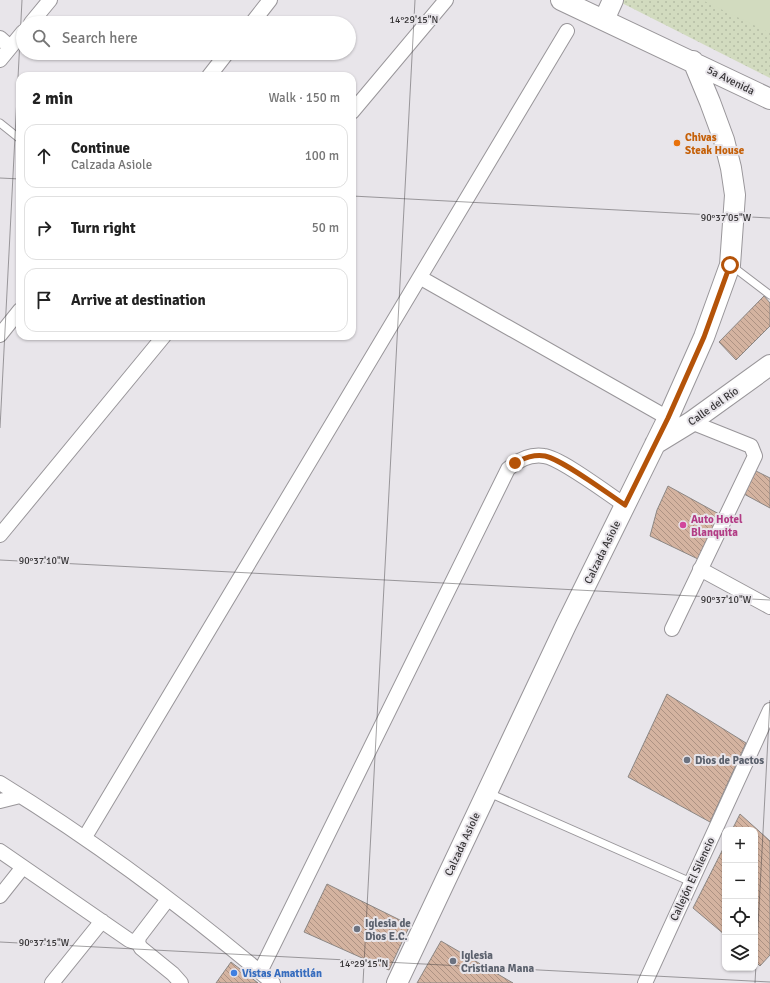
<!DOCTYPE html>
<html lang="en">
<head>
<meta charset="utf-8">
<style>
	:root { --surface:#fff; --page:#f6f6f6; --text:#222; --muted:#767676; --line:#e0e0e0 }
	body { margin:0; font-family:Signika,sans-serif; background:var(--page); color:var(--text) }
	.controls { position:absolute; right:12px; bottom:12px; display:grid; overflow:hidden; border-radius:8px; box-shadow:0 1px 3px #0004 }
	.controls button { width:36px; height:36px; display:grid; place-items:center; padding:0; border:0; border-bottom:1px solid var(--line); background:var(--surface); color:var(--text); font:20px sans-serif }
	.stop { position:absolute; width:12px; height:12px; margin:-9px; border:3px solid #b45309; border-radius:50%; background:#fff }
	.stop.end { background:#b45309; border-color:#fff; box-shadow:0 1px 4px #0008 }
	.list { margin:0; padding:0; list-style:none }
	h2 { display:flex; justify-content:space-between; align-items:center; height:52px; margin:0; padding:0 16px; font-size:17px }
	h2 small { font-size:13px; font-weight:400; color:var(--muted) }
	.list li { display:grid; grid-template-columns:26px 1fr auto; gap:12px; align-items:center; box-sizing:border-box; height:64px; margin:0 8px 8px; padding:0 8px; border:1px solid var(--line); border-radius:12px }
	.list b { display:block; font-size:15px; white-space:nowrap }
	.list p { margin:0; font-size:13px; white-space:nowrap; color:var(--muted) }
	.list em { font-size:13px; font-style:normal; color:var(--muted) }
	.icon { flex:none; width:22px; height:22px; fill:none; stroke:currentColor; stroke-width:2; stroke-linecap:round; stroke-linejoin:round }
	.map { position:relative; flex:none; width:770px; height:983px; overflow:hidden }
	.search { position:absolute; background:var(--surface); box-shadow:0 1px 3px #0004; left:16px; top:16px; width:340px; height:44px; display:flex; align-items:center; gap:10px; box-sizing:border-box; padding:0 14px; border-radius:22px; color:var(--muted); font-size:15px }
	.panel { position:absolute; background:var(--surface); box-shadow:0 1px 3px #0004; left:16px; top:72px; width:340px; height:268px; border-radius:12px }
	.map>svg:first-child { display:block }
</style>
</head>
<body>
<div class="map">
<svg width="770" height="983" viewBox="0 0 770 983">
	<defs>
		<pattern id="park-dots" width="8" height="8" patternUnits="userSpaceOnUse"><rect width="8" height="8" fill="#d2dbbf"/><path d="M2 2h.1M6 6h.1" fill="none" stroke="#b5bda5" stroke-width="1.8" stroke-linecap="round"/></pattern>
		<pattern id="building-back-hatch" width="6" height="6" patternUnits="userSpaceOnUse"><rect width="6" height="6" fill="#d4b3a0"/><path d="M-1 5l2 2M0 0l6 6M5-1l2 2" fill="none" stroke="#ad9283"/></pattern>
	</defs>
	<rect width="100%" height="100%" fill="#e8e5ea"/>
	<path fill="url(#park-dots)" d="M616,0H770V78Z"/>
	<path fill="#d2dbbf" d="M702,0H770V33Z"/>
	<path fill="url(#building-back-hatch)" stroke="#8c8784" d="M764,296L770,303V326L736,360L719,342Z
		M756,471L770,478V508L744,494Z
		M668,486L719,514L698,559L650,536L657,510Z
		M667,694L746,743L710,822L628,777Z
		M740,814L770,841V955L760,966L755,961V830H732Z
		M725,845V935L693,908Z
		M327,884L410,925L389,970L304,932Z
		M441,941L513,983H417Z
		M231,962L258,983H216Z"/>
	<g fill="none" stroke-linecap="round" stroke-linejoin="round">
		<defs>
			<path id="lane" d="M0,123L20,139
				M732,266L770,295
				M489,793L691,882"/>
			<path id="street" d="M31,23L50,0
				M252,23L270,0
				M0,38L10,47
				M0,60L23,32
				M209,76L227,53
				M352,112L446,0
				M421,278L668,418
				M0,335L20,310
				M0,535L164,336
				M700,569L770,607
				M672,629L755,456L751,446L691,422
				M0,783C96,842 187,910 273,983
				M0,801L20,796
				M85,837L567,31
				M0,851L129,940L138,943
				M0,896L23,867
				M168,899L139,937L138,943L141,948L173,974L181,983
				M260,972L508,469C518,460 530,454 544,456C561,458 608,494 625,505
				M52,983L102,921
				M645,983L770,710"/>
			<path id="secondary" d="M561,0L770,99
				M604,20L613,0
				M655,444L691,422L770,365
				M397,983L566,625L668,418L704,337L730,265L735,195L731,168L724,140L710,102L693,61"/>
		</defs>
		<use href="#lane" stroke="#99969a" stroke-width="9"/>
		<use href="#street" stroke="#99969a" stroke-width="16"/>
		<use href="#secondary" stroke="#99969a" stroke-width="22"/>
		<use href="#lane" stroke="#fff" stroke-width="7"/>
		<use href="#street" stroke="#fff" stroke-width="14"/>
		<use href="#secondary" stroke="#fff" stroke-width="20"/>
	</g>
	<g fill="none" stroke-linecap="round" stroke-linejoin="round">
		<path stroke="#b45309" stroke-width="5" d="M515,463C523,458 535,454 545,456C563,460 607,493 625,505L668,418L704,337L730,265"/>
	</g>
	<path fill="none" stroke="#373537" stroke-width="1" stroke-opacity="0.45" d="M0,178L20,179M352,196L770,218M0,428L22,0M0,560L770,600M0,942L770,982M363,983L415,0M755,983L770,700"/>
	<circle fill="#e8710a" stroke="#e8e5ea" stroke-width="1.5" cx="677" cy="143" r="4"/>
	<circle fill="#d1479c" stroke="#e8e5ea" stroke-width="1.5" cx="683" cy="525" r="4"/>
	<g fill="#6b7280" stroke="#e8e5ea" stroke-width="1.5">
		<circle cx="687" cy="760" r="4"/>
		<circle cx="357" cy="929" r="4"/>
		<circle cx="453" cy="961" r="4"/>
	</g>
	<circle fill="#3f7fe0" stroke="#e8e5ea" stroke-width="1.5" cx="234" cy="973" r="4"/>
	<g text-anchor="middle" stroke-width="4" stroke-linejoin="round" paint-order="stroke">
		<g font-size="11" fill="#373537" stroke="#e8e5ea">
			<text transform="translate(731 80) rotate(26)" y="4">5a Avenida</text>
			<text transform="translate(713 406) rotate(-35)" y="4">Calle del Río</text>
			<text transform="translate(602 552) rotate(-64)" y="4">Calzada Asiole</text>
			<text transform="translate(462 844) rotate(-65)" y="4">Calzada Asiole</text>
			<text transform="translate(692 879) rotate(-65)" y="4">Callejón El Silencio</text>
		</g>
		<g font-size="11" font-weight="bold" fill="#c56008" stroke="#e8e5ea" text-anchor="start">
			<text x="685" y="141">Chivas<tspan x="685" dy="13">Steak House</tspan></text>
		</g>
		<g font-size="11" font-weight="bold" fill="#b23c85" stroke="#e8e5ea" text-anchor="start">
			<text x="691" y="523">Auto Hotel<tspan x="691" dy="13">Blanquita</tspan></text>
		</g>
		<g font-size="11" font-weight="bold" fill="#5b616d" stroke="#e8e5ea" text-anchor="start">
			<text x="695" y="764">Dios de Pactos</text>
			<text x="365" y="927">Iglesia de<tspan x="365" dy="13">Dios E.C.</tspan></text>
			<text x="461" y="959">Iglesia<tspan x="461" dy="13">Cristiana Mana</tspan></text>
		</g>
		<g font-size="11" font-weight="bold" fill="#366cbe" stroke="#e8e5ea" text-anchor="start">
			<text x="242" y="977">Vistas Amatitlán</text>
		</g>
	</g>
	<g font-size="10" text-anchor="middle" fill="#373537" stroke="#e8e5ea" stroke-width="4" stroke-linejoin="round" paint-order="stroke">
		<text x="414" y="23">14°29'15"N</text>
		<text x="726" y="221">90°37'05"W</text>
		<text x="44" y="564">90°37'10"W</text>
		<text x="726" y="603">90°37'10"W</text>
		<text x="44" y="946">90°37'15"W</text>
		<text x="364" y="967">14°29'15"N</text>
	</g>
</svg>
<div class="controls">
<button>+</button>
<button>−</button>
<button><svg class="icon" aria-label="locate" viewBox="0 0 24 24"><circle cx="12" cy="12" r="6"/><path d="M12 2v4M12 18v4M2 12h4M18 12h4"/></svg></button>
<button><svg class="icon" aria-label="layers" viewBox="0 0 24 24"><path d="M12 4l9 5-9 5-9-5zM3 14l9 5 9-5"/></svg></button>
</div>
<div class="stop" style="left:730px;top:265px"></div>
<div class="stop end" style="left:515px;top:463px"></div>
<div class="search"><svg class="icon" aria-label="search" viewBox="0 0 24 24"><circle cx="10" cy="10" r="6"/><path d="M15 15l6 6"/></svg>Search here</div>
<section class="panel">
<h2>2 min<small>Walk · 150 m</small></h2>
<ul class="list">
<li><svg class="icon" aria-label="ahead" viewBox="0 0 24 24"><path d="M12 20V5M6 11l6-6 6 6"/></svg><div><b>Continue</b><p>Calzada Asiole</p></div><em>100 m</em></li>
<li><svg class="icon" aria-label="right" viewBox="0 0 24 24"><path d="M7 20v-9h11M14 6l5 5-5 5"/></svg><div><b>Turn right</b></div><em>50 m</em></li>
<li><svg class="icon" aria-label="arrive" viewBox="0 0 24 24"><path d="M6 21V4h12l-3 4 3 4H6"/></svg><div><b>Arrive at destination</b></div></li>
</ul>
</section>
</div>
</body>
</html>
